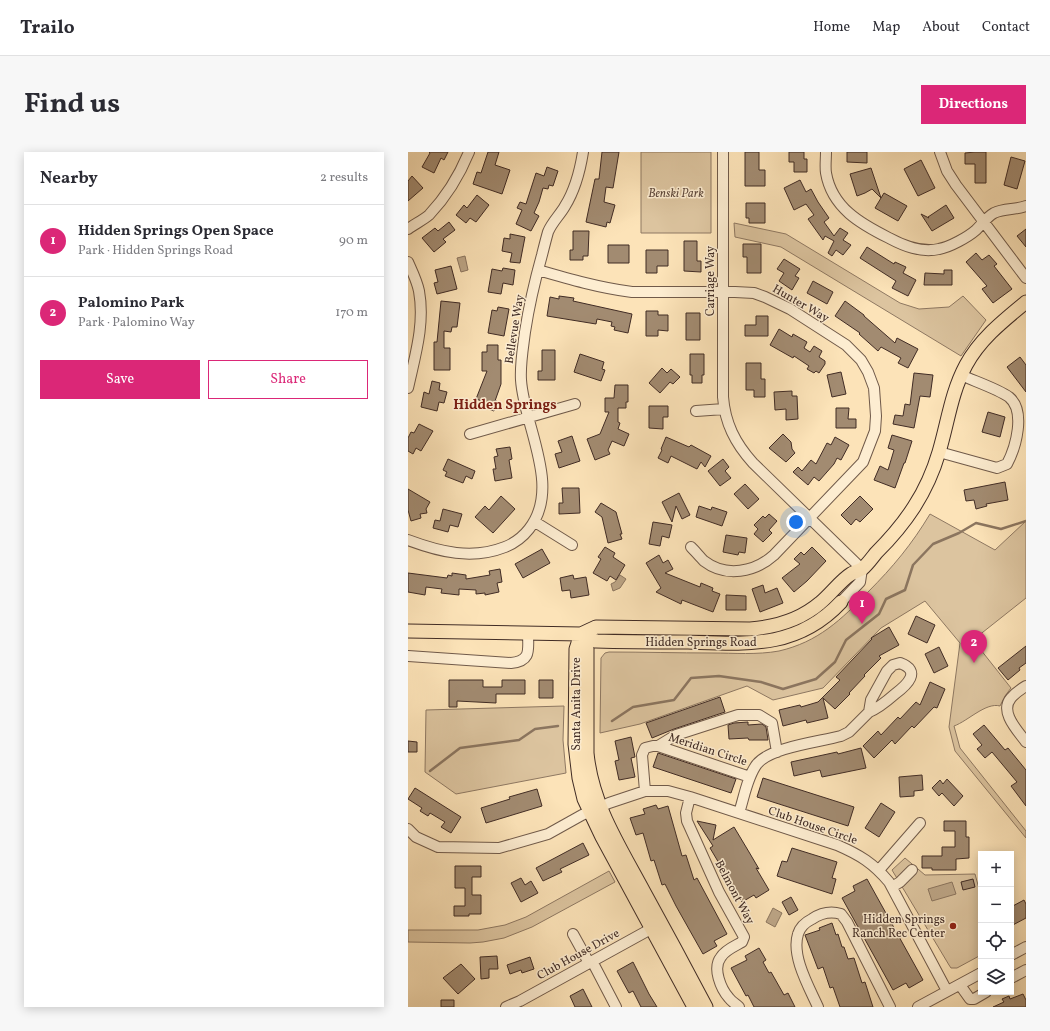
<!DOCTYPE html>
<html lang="en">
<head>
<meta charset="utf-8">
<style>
	:root { --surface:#fff; --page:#f7f7f7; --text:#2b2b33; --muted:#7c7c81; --line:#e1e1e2; --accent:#db2777 }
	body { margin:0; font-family:Vollkorn,serif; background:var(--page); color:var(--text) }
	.controls { position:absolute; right:12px; bottom:12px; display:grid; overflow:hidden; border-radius:0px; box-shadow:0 2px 10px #0003 }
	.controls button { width:36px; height:36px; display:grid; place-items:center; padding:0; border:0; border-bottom:1px solid var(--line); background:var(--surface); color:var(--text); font:20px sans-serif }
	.you { position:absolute; left:388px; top:370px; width:14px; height:14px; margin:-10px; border:3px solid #fff; border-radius:50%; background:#1a73e8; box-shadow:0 0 0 6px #1a73e833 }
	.badge { display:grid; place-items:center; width:26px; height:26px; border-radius:50%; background:var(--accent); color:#fff; font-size:13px; font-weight:700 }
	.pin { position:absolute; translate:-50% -33px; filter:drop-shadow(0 1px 2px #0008) }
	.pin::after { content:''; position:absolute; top:21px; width:14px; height:12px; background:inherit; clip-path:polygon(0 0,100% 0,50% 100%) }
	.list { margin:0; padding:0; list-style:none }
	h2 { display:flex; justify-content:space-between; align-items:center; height:52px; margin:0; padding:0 16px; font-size:17px }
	h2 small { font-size:13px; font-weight:400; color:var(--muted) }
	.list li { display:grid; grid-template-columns:26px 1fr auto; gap:12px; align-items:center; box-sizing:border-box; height:72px; padding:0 16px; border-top:1px solid var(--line) }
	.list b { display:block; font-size:15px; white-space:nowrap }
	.list p { margin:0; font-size:13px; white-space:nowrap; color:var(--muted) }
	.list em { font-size:13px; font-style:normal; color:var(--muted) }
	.actions { display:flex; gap:8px; padding:12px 16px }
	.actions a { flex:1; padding:9px 0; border:1px solid var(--accent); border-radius:0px; text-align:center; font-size:14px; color:var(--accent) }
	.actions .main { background:var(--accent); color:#fff }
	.icon { flex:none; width:22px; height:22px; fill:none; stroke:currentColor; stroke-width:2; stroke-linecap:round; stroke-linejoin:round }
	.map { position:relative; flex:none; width:618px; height:855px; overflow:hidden; border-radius:0px }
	header { display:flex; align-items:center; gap:24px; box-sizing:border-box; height:56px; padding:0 20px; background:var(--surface); border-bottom:1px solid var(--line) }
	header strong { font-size:19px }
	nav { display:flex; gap:22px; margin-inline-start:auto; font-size:14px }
	.intro { display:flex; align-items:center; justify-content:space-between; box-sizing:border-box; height:96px; padding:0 24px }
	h1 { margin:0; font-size:28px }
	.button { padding:10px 18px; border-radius:0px; background:var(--accent); color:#fff; font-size:14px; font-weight:700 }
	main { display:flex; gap:24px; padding:0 24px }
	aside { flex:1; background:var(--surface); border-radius:0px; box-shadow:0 2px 10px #0003 }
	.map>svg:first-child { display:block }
</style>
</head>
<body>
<header>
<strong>Trailo</strong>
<nav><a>Home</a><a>Map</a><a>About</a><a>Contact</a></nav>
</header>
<div class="intro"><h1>Find us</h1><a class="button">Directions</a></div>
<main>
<aside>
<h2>Nearby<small>2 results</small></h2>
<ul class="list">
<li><span class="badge">1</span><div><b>Hidden Springs Open Space</b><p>Park · Hidden Springs Road</p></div><em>90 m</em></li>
<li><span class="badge">2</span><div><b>Palomino Park</b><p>Park · Palomino Way</p></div><em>170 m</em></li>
</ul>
<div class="actions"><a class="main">Save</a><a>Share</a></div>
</aside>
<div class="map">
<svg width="618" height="855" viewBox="0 0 618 855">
	<rect width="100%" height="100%" fill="#fce3b8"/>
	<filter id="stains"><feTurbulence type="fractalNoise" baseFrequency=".005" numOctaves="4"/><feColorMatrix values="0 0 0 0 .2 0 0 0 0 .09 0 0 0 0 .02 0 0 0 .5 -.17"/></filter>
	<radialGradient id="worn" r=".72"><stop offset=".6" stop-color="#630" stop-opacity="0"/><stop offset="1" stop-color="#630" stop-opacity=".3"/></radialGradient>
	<path fill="#dcc49f" stroke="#8e7862" d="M233,0H303V81H233Z
		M326,71L378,82L492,151L511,157L541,155L555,144L578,168L553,204L373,95L327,85Z
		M522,362L587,398L618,369V446L565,488L603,536L597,544L592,554C578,550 560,569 546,574L552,596L618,679V686L547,599L541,575L552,491L517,449L473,476L415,536L365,548L339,534L232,572L192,581L193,506L197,501L201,500C236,500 270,501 304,501C326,501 349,503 371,499C410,490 433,468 460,440C485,415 504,392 522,362Z
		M156,554L155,588L158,621L48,642L17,620L18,558Z
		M497,706L517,723L567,722L573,744V803L549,816H543L541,813L484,718Z
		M201,719L207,730L124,775L96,786L75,790L62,791L0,790V778H70L97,773L118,765Z"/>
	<path fill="#bca586" stroke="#8b755f" d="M57,104L60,118L53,120L49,106Z
		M212,423L218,427L212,436L205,439L203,432L207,430Z
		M544,730L548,742L524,749L520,737Z
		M365,756L374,761L367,775L358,770Z"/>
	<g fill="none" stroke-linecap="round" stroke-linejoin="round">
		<path stroke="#8b755f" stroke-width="2.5" d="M204,569L225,555L266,548L283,526L311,524L353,530L375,537L408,527L427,510L438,488L471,462L478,447L497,438L505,413L525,392L551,381L568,371L593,377L618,369
			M22,619L52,596L111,588L127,577L150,574"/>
	</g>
	<path fill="#a28b71" stroke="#412c25" d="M21,0H40L36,8L33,6L26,21L14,15L22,1Z
		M80,0H91L87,13L102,18L94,42L65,32L69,20L73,21Z
		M194,0H211L205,36L198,35L196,50L207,53L202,71L199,70L198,75L178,70L187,27H191Z
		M337,0H351V18H357V34H337Z
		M381,0H396V7H399V20H386V10H381Z
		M439,0H459V11L439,10Z
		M567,0H578V31H567V12H557V1Z
		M603,5L617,9L609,37L596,33Z
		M513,8L527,36L510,44L496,17Z
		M139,15L150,19L145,34L141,33L140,37L135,36L131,50L126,61L131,64L123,79L108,72L114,58L109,56L112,50L118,52L128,21L136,24Z
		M463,16L473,46L476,41L499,54L490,69L467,56L473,46L464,37L457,41L449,44L442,22Z
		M4,24L15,36L0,49V29Z
		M392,28L398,40L403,37L410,50L421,66L416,70L426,84L432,76L440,81L435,88L443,93L435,103L428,98L424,104L420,101L426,89L417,84L415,88L400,67L406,63L398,52L386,58L376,36Z
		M69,43L81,53L68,70L62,66L58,71L48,63L56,53L59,56Z
		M338,51H357V71H341V66H338Z
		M538,53L546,66L524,79L513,62L521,66L520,65Z
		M41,70L47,78L35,87L38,90L26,100L14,86L27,76L30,79Z
		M618,77V95L609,84Z
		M165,79H181L180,104H175V108H162V98H165Z
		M102,82L117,85L112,111L102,110L104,101L94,99L96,86L102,87Z
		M276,89H289V109H293V120L276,119Z
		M335,92H353V121H339V105H335Z
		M200,93H221V111H200Z
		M459,95L486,112L487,110L498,115L495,121L508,128L500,144L484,136L488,129L452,106Z
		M238,98H260V114H249V121H238Z
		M568,101L574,108L581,103L589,112L586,114L604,137L585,151L574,137L579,134L558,110Z
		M376,107L392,117L387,124L391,126L384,138L371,129L376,121L369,117Z
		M43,114L49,137L29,142L26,131L30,130L27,118Z
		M95,116L107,118L105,133L95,131L93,142L80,140L84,117L94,119Z
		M536,118H544V133H516L517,121L536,122Z
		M405,129L425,140L419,152L399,141Z
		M151,144L166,146L165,149L224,162L220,181L206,178L207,175L203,174L204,170L189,167L188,172L139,164L142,145L151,147Z
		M33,149L52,151L49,175H44L43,180L36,179V196H42V218H26V190H29Z
		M437,149L456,163V164L487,191L489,186L510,197L500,216L490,211L493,206L473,195L470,199L451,182L452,181L427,164Z
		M90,155L101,157L96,184L80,181L84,158L89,159Z
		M238,159H250V163H260V179L250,178V184H238Z
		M278,161H292V188H278Z
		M348,164H360V184H337V173H348Z
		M371,177L384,185L385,182L399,190L396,196L402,200L406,194L414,199L411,205L417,209V212L411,221L408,219L406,221L399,217L401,214L386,204L385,206L362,193Z
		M79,193H90V208H93V232L87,249H89L86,259L72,254L74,249L68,247L79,219H74V200H79Z
		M134,198H147V228H130V219H134Z
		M172,202L196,210L194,217L197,218L193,229L166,220Z
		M282,202H296V223H294V231H284V223H282Z
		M612,205L618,213V240L599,215Z
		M338,211H353V227H357V245H346V238H338Z
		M254,216L259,221L263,217L272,225L265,232L262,230L252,241L241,231Z
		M433,220L438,242L424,245L419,223Z
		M506,221L525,223L522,245L512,244L506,276L485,272L487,263L495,264L497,252L502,253Z
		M24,229L32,231L31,238L39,240L36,251L31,250L29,259L13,255L16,240L21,242Z
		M207,233H220V250H218V256H210V270L212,271L210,277L221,282L216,294L204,289L200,298L202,302L187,308L179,287L192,282L201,260H197V246H206Z
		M384,239V244H389L390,267L378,268V257L367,258L366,240Z
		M241,254H260V265H255V277L241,276Z
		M428,256H441L440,267H448V276H428Z
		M580,260L597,265L592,285L574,280Z
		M11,272L25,279L13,299L8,296L5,302L0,299V286L3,280L6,281Z
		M375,282L383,290L384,297L387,301L378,310L361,296Z
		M484,283L504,289L497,311H496L487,336L466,328L472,314L480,318L486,298L480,296Z
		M164,284L172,309L151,316L147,302L154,300L150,289Z
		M258,285L281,295L283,293L303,304L297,315L293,310L289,317L263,304L260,311L250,306L254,298L253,297Z
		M427,285L441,293L433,308L429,306L426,312L411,329L406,325L400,333L385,320L390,315L394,319L403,308L408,312L419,291L423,293Z
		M102,295L104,307L101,308L104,326L87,329L85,317H88L86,305L90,304L88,297Z
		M40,307L67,319L64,327L58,324L55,331L37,324L39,320L35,318Z
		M315,307L321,315L317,319L323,326L312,334L300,319Z
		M597,330L600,348L578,352L579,354L568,357L566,348L558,349L556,338Z
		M337,332L351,347L340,357L326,342Z
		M154,336H171L172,361L151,362V351H155Z
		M0,337L22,350L18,357L19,361L12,362L13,366L3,369L0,358Z
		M271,341L282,363L274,367L268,354L264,370L254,350Z
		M93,344L107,357L85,381L67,365L77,354L81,358Z
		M452,344L465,357L452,370L448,367L443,373L433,363Z
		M193,351L208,360L214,382H212L214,387L200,391L194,365L187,360Z
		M291,354L303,358L304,355L319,360L314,374L288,365Z
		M35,357L54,362L50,375L42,373L40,380L25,376L27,368L32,369Z
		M361,362L369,369L361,378L364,381L355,390L346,382L350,377L346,373L355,364L357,366Z
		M245,370L264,373L261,386L254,384L252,394L241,392Z
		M318,383L339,386L337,401L331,400L330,403L315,400Z
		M197,395L207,401L205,405L217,413L208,428L202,424L199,429L185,421L193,407L190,405Z
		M404,395L418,409L399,429L386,440L374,426L392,412L386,407L393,400L396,403Z
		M134,397L142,411L115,426L107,412Z
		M251,403L255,411L260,408L265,417L257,421L292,435L293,431L305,436L304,439L312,442L305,460L274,448L273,452L248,440L253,436L238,411Z
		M92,417L94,430L89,431L91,440L77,443V441L68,442V438L51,437V443L33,441L34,437L18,435L17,443L0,440V421L39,426L40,423L44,424V421L58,423V427L82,423L81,419Z
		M165,423L166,427L178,425L181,443L163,446L162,438L154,439L152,426Z
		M355,433L357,441L369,436L375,451L352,460L344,437Z
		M318,443L338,444V458H318Z
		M508,464L527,473L519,491L500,482Z
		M481,475L491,493L471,504L473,506L456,523L457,524L441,541L442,542L427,557L415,546L420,566L399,571L398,568L375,574L371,558L392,553L393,555L410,550L432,528L428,525L464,487L463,486Z
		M618,494V511L611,516L612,518L600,528L590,516Z
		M531,495L540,514L526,521L517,502Z
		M41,528H75V535H94V528H117V542H88V551L49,549V555H41Z
		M131,528H145V546H131Z
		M522,530L537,537L529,556L526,555L506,576L504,574L487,592L484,588L466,606L455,594L470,579L473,583L490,565L492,567L508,550L512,553Z
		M312,545L317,560L266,577L244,586L238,571Z
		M340,570V573L354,572L358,575L360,588H341L340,586L321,587L320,573L326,571Z
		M576,573L597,598L600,596L618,618V654L603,634L609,630L584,600L577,606L569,597L574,593L565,582Z
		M223,585L227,605L223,606L227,625L211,628L207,609L211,608L207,589Z
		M0,589L9,590V600H0Z
		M453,596L458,616L414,625L412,618L386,624L383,610L429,600L430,602Z
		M250,601L328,627L323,641L245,615Z
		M514,623L515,638L506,639V644L492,645L491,625Z
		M355,626L446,655L440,674L349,645Z
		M539,627L555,644L546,654L534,641L531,644L524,636L532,628L535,632Z
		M7,636L53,665L43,681L33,675L37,670L22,661L20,664L12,659L14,656L0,647Z
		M129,637L134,654L78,671L73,656L102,647L101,645Z
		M473,651L487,660L471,685L457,676Z
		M248,653L250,657L260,654L274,704L278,703L286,728L289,726L319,782L306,789L309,794L295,802L268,754L257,732L254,733L246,708L243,709L235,681L228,683L222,666L237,662L235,657Z
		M289,669L308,673L305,688L326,675L341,700L351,717L348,716L361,738L348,746L346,743L334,750L302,696L305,694Z
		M536,669H558V685H561V706L548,707V718H524V716H514V704H534V695H547V679H536Z
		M175,691L181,703L152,717L154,720L135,729L128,716Z
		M384,696L429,710L424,726L428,727L424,742L369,724L374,709L379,710Z
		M47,714H73V725H64V743H73V762H61V764H46V754H57V736H47Z
		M113,726L117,733L123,729L130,741L113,750L103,731Z
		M459,727L515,828L501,836L498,831L485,838L434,746L447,739L445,734Z
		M565,727L567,735L555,738L553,730Z
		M383,745L390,758L381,763L374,750Z
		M616,748L618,752V766L603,774V755Z
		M424,771L428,783L430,782L434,795H436L440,807L446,806L454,831L457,830L465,855H432L425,835L422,836L415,815L410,817L397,783L412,778L411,776Z
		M351,796L358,808L355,810L361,821L363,820L376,843L380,841L387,855H346L340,843L338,844L323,816L339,808L337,804Z
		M89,804L90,817H81V826L73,827L72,805Z
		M122,805L126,817L114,821L113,818L102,822L99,813Z
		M225,810L241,842L249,855H233L225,839L221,841L209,819Z
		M53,812L67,827L50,842L35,826Z
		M175,837L184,855H167L162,844Z
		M615,842L618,848V855H585L596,850L594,847L601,844L602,847Z
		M33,848H46V855H33Z"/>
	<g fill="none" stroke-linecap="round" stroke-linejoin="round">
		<defs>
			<path id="minor" d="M315,0V245C317,271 327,291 345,311L454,417L452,430L433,450
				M418,0C418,7 417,15 418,21C424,56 453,72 481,86C496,94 513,101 531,97C542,95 560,85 568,78C574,72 579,65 586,61C596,56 608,58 618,54
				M532,0L539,19L548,33L618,126
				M0,77C7,72 15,68 21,63C38,45 52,22 61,0
				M0,110C4,119 9,129 11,139C17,172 7,204 0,236
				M130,118C161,127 192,136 224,140H327L346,141L357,145L382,157L438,193L453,208L460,220L466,236L468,264L467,279L455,310L366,403C347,420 318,426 296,409C292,405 287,399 283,395
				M288,259L316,257
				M62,282L167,252
				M531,300L589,316L599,312C608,295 618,259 601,245C590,237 566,229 553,223
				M127,370L164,393
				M0,388C32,400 64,408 97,395C107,391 114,386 121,377C154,335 116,275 113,228C112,212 115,196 117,180C121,154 127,128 134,103C136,95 138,87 140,80C144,70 152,63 157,54C167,38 172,19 175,0
				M0,504L103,511C124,509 120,497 120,481
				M492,511C514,519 499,533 487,542C479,549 471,556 461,560L463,548L479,519L485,513Z
				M618,534C613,537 607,541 603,546C591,560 610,579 618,590
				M250,594L268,583L330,563H351L364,571L369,600
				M237,639L234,603L237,596L245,594H250L342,625
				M282,645L278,661L279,669L311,740L336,785L334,790C327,794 317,798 313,805C304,816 313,837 321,846C324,850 328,852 331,855
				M331,661C336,646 339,625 349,612C363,595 411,590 433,584L441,580L461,560
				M0,677L8,685L30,695L91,696L140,682L174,663L201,651L237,639H260L282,645L429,693C452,703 465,711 481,730L539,839
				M471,718L512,671
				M484,735L492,730L504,718
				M165,782L181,811
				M603,803L618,795
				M184,809L208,855
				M603,826L618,818
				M552,833L562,847H566L578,840
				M98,855L112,849L250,773
				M410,855C401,835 383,804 390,782C392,775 398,770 404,767C413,761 423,759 433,762L439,770L482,855
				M510,855L573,821"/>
			<path id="major" d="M0,479L173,482L188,489C219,490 249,490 280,490C339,492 389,497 433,450
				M173,482L188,475L342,477C368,475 392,468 412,451C422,443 433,428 443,422C446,420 450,419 454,417C459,413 464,406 468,401C498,371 519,341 531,300C540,270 543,241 558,213C572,187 595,169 618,150
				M173,482L179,497V601C184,653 212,695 236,740C257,778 278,817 298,855
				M173,482L168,497L167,592L171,626L176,647L194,685L286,855"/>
		</defs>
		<use href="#minor" stroke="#705a4a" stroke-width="12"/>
		<use href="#major" stroke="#412c25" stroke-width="15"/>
		<use href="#minor" stroke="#fdedd1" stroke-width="10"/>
		<use href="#major" stroke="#fce3b8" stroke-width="13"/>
	</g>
	<circle fill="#8f2418" stroke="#fdedd1" stroke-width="1.5" cx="545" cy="774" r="4"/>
	<g text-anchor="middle" stroke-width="3" stroke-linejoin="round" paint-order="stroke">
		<g font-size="12" font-style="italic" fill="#604a3d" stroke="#fdedd1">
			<text x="268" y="45">Benski Park</text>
		</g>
		<g font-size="12" fill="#412c25" stroke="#fdedd1">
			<text transform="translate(302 129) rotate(-90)" y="4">Carriage Way</text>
			<text transform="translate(393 151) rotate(30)" y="4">Hunter Way</text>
			<text transform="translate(106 177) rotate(-81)" y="4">Bellevue Way</text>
			<text x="293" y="494">Hidden Springs Road</text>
			<text transform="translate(168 552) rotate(-90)" y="4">Santa Anita Drive</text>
			<text transform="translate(300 597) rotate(18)" y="4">Meridian Circle</text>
			<text transform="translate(405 673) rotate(19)" y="4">Club House Circle</text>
			<text transform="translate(327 740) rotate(62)" y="4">Belmont Way</text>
			<text transform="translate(170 802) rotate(-29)" y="4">Club House Drive</text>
		</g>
		<g font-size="12" fill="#412c25" stroke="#fdedd1" text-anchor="end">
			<text x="537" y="771">Hidden Springs<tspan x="537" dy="14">Ranch Rec Center</tspan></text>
		</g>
		<g font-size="14" font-weight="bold" fill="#7a1f14" stroke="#fdedd1">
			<text x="97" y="257">Hidden Springs</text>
		</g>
	</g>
	<rect width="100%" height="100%" filter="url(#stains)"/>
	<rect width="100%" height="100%" fill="url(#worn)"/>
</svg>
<div class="controls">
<button>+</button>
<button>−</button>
<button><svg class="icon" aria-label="locate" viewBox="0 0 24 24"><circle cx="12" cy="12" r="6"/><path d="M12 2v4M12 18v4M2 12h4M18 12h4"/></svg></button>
<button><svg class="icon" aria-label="layers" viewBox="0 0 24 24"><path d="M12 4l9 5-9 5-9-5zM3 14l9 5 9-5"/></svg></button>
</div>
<div class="you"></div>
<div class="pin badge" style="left:454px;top:472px">1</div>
<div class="pin badge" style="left:566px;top:511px">2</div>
</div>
</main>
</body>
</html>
